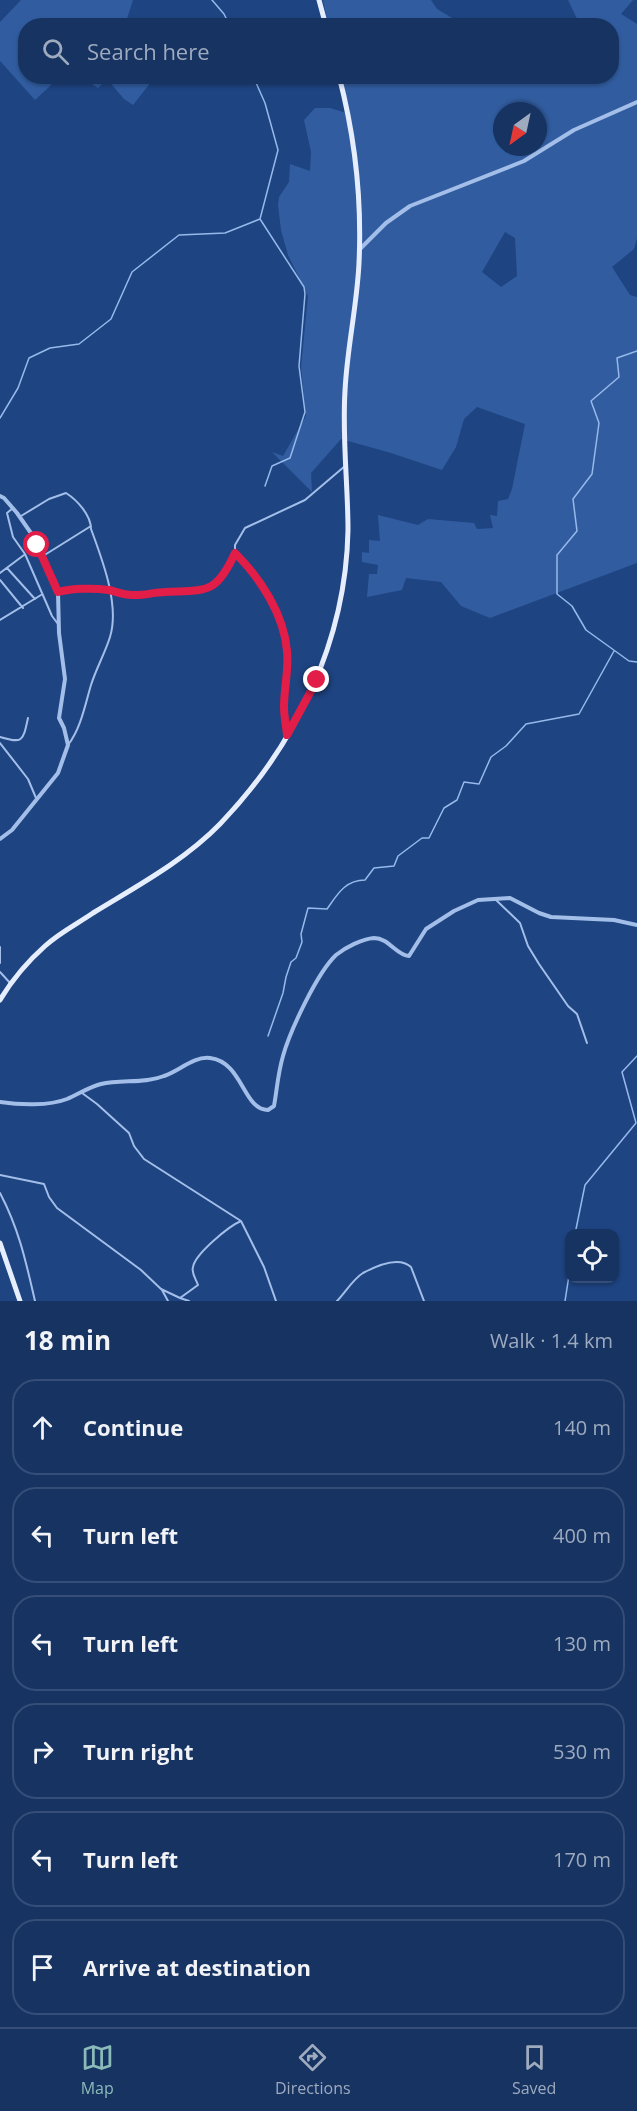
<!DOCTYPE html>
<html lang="en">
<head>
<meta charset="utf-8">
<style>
	:root { --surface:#163362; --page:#1f3b68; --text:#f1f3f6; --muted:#9eaabe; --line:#354e77; --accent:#8bbbb9 }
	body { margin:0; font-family:"Open Sans",sans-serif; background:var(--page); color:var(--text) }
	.controls { position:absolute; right:18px; bottom:18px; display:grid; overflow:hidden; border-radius:12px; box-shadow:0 2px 4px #0004 }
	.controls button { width:54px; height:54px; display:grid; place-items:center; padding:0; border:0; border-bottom:2px solid var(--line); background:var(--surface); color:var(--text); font:30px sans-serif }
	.compass { position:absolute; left:493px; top:102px; width:54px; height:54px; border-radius:50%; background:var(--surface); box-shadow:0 2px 4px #0004; rotate:213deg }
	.stop { position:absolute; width:18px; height:18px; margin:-14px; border:4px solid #e11d48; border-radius:50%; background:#fff }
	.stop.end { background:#e11d48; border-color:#fff; box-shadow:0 2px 6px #0008 }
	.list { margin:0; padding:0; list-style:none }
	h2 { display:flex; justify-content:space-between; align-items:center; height:78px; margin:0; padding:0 24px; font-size:26px }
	h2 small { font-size:20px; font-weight:400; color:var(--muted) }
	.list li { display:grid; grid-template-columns:39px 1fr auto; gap:18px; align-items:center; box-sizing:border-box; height:96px; margin:0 12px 12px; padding:0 12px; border:2px solid var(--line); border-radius:24px }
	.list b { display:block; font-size:22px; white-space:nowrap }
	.list em { font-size:20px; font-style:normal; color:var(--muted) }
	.icon { flex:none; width:33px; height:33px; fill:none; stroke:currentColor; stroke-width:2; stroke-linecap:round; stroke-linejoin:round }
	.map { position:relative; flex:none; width:637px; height:1301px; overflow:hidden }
	.search { position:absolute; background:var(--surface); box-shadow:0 2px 4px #0004; left:18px; right:18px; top:18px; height:66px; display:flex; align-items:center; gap:15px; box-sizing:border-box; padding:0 21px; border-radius:24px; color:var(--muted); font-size:22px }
	.sheet { height:726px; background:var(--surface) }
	nav { display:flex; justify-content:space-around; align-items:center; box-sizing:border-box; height:84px; border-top:2px solid var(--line); background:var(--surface); font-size:16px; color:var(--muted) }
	nav a { display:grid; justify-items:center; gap:3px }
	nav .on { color:var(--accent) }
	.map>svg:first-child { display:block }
</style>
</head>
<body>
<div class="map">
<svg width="637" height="1301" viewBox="0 0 637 1301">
	<rect width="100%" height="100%" fill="#1e4482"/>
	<path fill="#315da0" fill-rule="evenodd" d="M21,0H133L125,25L26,26V76L57,77L49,87L35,100L0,61V22Z
		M323,0H431L437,9L464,25H328Z
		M568,0H633L621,14L637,24V238L634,249L612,267L630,295L637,297V563L490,618L461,606L441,582L406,578L402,590L367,597L369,574H377L378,565L362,562V552L369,553V540L380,541L378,515L418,525L428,519L474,523L477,529L493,528L490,515L497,516L498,501L508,499L512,489L525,424L477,407L464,419L456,447L442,470L391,453L341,439L311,473L312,492L272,452L283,456L306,416L301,367L308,296L288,255L281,230L278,205L279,197L289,182L290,164L310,171L311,152L304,120L315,108H330L350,114L341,77L612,76V26L580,25ZM502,111H538V147H502ZM505,232L515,238L517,276L501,287L482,272Z
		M81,77H155L133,105L124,99L107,79L98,88Z"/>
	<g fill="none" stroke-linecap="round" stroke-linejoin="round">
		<path stroke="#97b9eb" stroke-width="1.5" d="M212,0L224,14L230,26
			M253,76L265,103L278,150L260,219L304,287L305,294L299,366L305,412L290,458L272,466L265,486
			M637,351L617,358L619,377L591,401L599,423L592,474L573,499L577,531L557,555V594L572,606L586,630L629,661L637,662
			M0,418L18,388L29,358L50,348L79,344L111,319L132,272L179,235L225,233L260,219
			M268,1036L283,993L286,977L291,962L296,958L302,942L301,934L308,908L327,909C337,895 345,880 365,880L374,868L394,866L398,856L422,838H429L444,808L457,800L464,782L479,784L491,757L506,746L526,724L579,714L614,651
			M575,1234L585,1185L636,1123L622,1072L637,1056
			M565,1301L570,1269"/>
		<path stroke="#a3bfe9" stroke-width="2" d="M13,508L7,513L13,537L25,554L52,616L58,624
			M21,516L49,499L66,493C77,500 91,515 91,529C102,559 120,605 110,637C105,653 96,669 91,685C85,705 81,728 68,745
			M235,553C260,578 282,614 287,650C289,668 285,687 284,705C284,714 286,724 287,733
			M43,556L91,526
			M7,568L35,599
			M0,573L24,555
			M0,580L23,608
			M58,592L70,590H101L138,595L162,592H186L210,588L223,576L235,553V545L245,528L305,500L345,466
			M0,620L41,595
			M0,737C23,744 23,741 28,718
			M0,743L28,779L36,798
			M495,899L520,923L528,946L539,964L568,1006L577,1014L587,1043
			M0,947V963
			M0,972L11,984
			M82,1093L97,1104L129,1133L134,1146L144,1159L241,1221
			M0,1175L44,1184L49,1197L57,1208L141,1270L161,1289L180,1298L198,1285C196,1279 191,1273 193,1267C195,1254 229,1226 241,1221L264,1267L276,1301
			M0,1193C19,1229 26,1262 35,1301
			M162,1290L168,1301
			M180,1298L189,1301
			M337,1301C345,1293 353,1279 363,1273C376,1266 399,1256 411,1267L424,1301"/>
		<path stroke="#a3bfe9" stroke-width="4" d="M360,249L386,223L410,206L524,161L574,130L637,102
			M0,496L4,498L17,513L33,536L58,592L59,633L65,679L59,718L64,728L68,745L58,773L12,830L0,839
			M0,1102C20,1105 49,1106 67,1099C79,1094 89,1087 101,1084C121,1079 144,1084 164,1076C179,1071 194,1056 210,1058C243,1062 243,1110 268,1110L274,1106C277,1089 278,1073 283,1056C290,1031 317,973 336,955C346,947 362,939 374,938C389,938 396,955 409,956L426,929L454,911L478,900L510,898L539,913L551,917L614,920L637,925"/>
		<path stroke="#e6eefe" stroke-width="5" d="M319,0L326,26
			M0,1000C12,980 27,962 45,946C59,933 77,924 93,913C137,886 184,861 220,824C296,745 346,641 348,530C348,484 342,438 345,391C347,348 357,306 359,263C362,200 355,137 339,76
			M0,1243L20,1301"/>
	</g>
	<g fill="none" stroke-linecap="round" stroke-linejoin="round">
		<path stroke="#e11d48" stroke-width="8" d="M37,545L58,592C73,588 94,588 109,590C117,592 124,595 132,595C143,596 154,592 165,592C206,590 216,595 235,553C260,578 284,614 287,651C289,669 284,688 284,707C284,716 286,725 287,735L317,680"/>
	</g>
</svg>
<div class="controls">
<button><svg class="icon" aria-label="locate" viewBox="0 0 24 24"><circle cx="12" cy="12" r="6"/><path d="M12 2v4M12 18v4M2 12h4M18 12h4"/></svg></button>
</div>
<svg class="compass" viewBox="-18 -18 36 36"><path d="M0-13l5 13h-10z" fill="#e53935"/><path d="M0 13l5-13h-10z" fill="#9eaabe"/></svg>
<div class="stop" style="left:37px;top:545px"></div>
<div class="stop end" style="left:317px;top:680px"></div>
<div class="search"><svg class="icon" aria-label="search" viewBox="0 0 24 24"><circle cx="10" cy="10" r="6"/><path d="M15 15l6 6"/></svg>Search here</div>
</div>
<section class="sheet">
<h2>18 min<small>Walk · 1.4 km</small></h2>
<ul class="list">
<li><svg class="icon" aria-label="ahead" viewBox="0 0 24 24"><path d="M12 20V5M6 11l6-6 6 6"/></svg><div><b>Continue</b></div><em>140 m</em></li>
<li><svg class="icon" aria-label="left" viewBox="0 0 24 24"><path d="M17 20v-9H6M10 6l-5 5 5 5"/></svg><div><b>Turn left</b></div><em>400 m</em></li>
<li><svg class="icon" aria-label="left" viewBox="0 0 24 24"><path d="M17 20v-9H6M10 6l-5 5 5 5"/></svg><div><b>Turn left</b></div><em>130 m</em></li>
<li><svg class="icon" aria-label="right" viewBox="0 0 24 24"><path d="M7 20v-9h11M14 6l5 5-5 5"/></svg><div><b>Turn right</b></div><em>530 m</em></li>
<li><svg class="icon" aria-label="left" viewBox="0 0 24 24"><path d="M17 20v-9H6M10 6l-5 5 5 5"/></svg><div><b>Turn left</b></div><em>170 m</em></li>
<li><svg class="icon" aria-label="arrive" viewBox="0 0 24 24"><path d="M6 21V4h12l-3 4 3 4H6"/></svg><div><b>Arrive at destination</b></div></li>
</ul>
</section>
<nav>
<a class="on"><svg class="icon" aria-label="map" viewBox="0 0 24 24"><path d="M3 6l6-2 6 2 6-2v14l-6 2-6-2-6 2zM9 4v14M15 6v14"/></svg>Map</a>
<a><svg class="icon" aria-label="directions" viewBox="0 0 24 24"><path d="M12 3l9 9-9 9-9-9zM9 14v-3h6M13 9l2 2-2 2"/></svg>Directions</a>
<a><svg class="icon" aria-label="saved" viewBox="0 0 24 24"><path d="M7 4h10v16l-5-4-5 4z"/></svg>Saved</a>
</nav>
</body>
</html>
